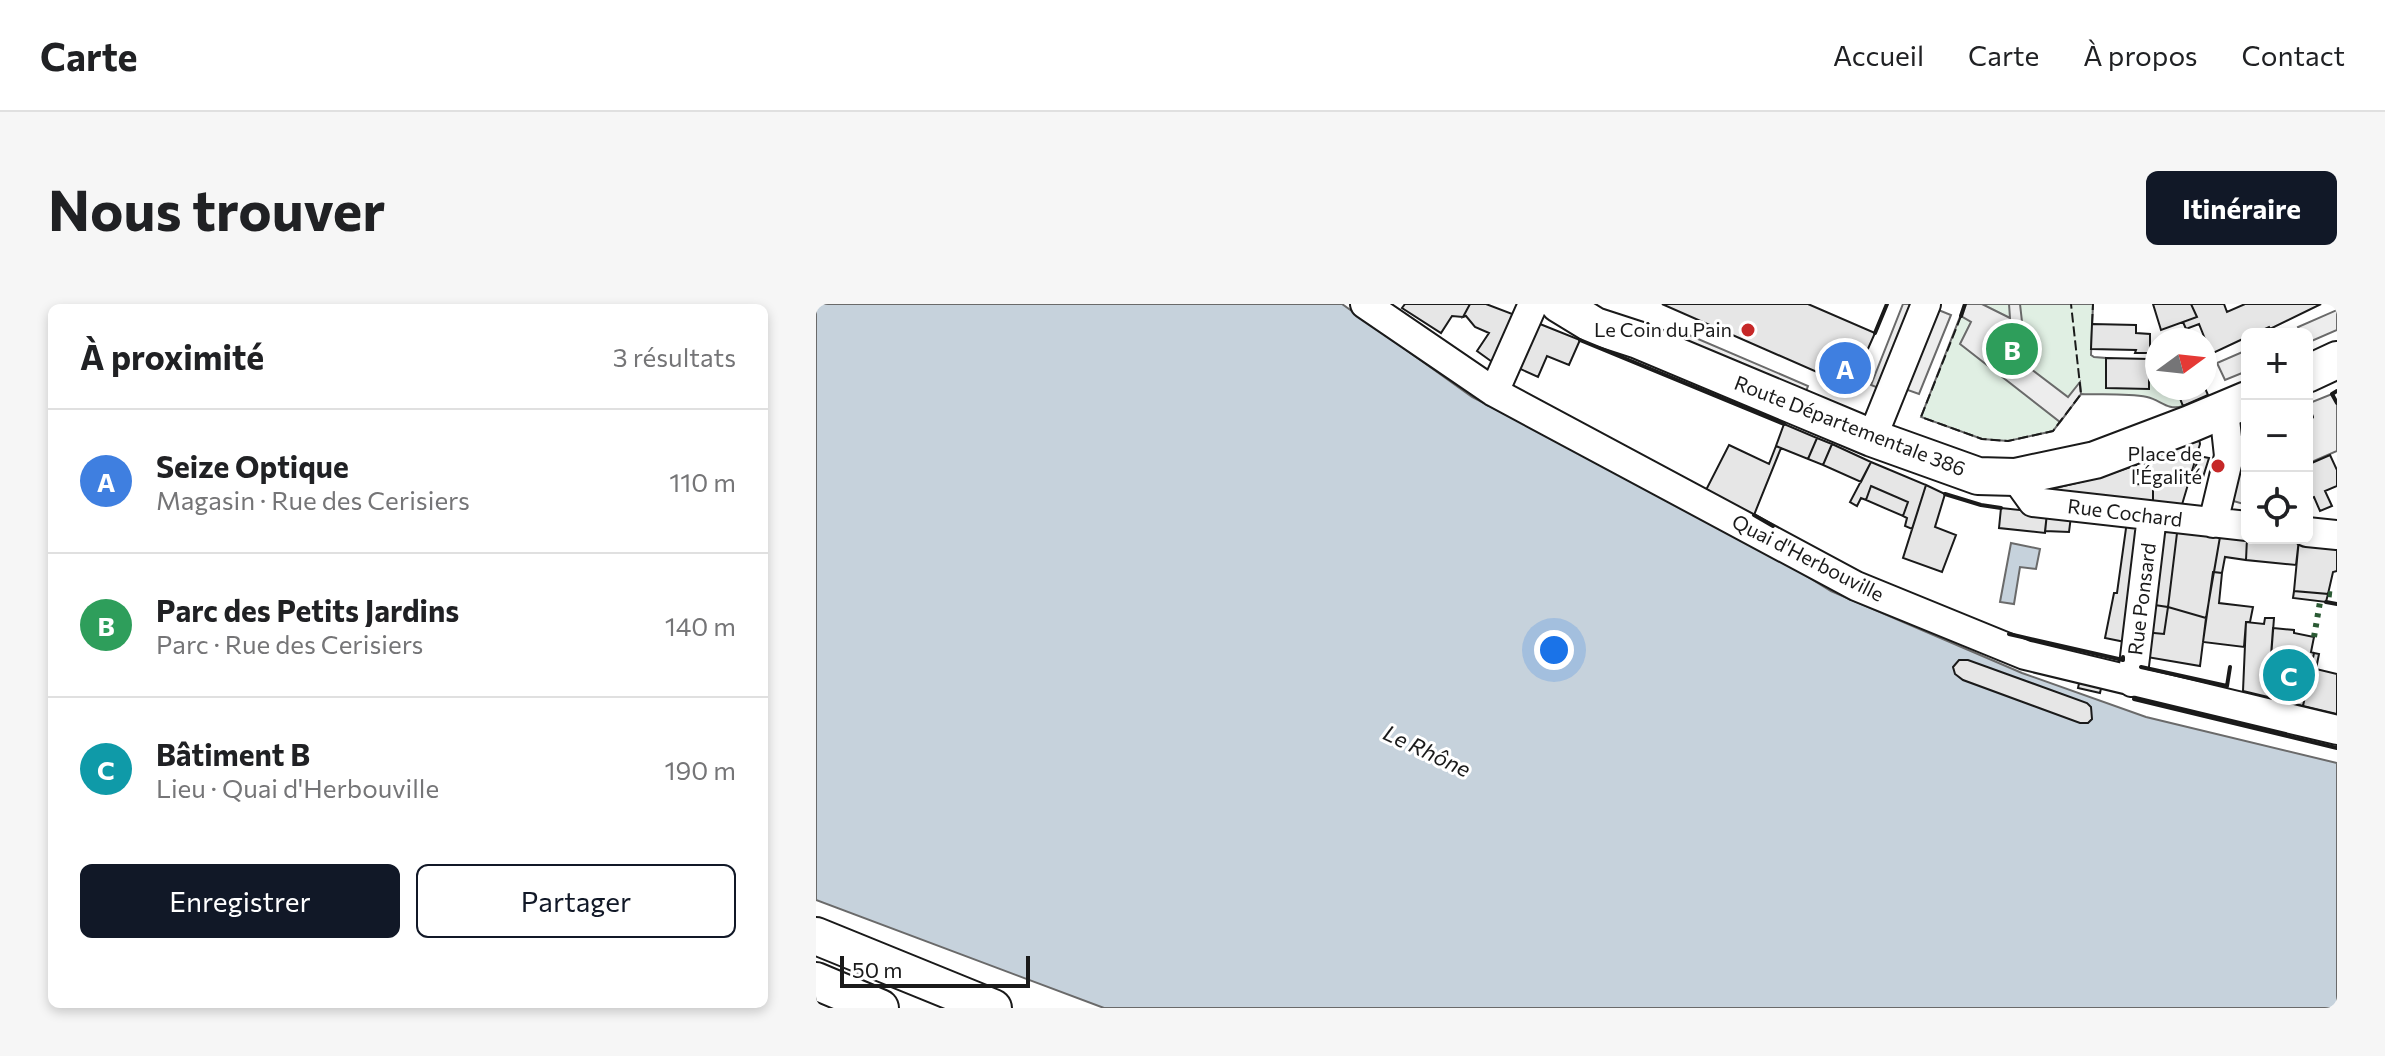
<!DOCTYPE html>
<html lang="fr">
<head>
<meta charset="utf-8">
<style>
	:root { --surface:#fff; --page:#f6f6f6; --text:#202124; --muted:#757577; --line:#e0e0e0; --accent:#111827 }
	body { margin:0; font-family:Commissioner,sans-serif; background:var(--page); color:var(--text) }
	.controls { position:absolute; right:24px; top:24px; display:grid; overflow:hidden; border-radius:12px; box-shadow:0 4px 12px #0003 }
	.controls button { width:72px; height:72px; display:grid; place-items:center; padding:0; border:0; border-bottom:2px solid var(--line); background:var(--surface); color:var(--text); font:40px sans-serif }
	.compass { position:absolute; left:1329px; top:24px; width:72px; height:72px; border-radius:50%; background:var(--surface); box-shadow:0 4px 12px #0003; rotate:75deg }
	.scale { position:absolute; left:24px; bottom:20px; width:190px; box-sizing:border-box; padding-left:8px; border:4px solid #1a1a1a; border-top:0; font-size:22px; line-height:28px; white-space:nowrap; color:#1a1a1a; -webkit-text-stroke:6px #fff; paint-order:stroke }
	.you { position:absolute; left:738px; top:346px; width:28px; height:28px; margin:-20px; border:6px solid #fff; border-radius:50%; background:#1a73e8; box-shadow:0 0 0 12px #1a73e833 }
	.badge { display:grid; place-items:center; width:52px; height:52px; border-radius:50%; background:var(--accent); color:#fff; font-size:26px; font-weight:700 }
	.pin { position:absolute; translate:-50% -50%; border:4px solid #fff; box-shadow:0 2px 8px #0006 }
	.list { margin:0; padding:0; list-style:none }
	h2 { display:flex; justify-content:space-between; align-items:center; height:104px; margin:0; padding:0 32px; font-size:34px }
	h2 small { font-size:26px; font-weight:400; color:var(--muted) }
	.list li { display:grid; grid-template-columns:52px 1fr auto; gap:24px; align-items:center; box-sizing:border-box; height:144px; padding:0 32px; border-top:2px solid var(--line) }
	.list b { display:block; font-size:30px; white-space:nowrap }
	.list p { margin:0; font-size:26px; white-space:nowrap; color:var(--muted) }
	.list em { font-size:26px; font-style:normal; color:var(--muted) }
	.actions { display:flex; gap:16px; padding:24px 32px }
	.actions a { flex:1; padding:18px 0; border:2px solid var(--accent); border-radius:12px; text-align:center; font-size:28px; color:var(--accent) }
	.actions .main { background:var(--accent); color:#fff }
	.icon { flex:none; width:44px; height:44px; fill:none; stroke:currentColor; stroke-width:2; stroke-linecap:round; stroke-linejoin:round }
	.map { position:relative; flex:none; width:1521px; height:704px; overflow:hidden; border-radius:12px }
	header { display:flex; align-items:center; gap:48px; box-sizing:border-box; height:112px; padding:0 40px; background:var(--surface); border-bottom:2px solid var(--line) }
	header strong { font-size:38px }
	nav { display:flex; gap:44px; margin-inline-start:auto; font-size:28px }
	.intro { display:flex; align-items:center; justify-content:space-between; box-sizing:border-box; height:192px; padding:0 48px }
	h1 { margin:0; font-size:56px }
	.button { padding:20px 36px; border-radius:12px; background:var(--accent); color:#fff; font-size:28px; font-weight:700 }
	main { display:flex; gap:48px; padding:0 48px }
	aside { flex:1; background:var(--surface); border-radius:12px; box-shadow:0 4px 12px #0003 }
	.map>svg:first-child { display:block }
</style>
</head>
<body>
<header>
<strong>Carte</strong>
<nav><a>Accueil</a><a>Carte</a><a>À propos</a><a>Contact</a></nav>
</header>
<div class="intro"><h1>Nous trouver</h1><a class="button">Itinéraire</a></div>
<main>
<aside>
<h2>À proximité<small>3 résultats</small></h2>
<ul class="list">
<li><span class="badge" style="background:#3f7fe0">A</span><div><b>Seize Optique</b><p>Magasin · Rue des Cerisiers</p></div><em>110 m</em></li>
<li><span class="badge" style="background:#2e9e5b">B</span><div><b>Parc des Petits Jardins</b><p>Parc · Rue des Cerisiers</p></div><em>140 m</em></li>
<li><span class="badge" style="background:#0f9aa8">C</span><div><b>Bâtiment B</b><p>Lieu · Quai d'Herbouville</p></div><em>190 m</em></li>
</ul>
<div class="actions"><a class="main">Enregistrer</a><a>Partager</a></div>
</aside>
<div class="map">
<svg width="1521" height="704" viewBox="0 0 1521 704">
	<rect width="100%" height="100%" fill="#fff"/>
	<path fill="#e0efe3" stroke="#6a6a6a" stroke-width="2" d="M1149,0H1277L1275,51L1278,53L1290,54V84H1332L1333,55L1341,54V84H1360L1367,102C1351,107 1345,96 1331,93C1310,89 1286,91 1265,90L1237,127L1192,137L1166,135L1105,113Z"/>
	<path fill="#ededed" stroke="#6a6a6a" stroke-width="2" d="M1087,0H1099L1065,85L1055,81Z
		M1149,0H1166L1194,14L1193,0H1204L1211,62L1252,93L1264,78L1265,90L1244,118L1144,40L1155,18L1145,12Z
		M1120,5L1135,11L1103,90L1086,84Z
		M1521,6V26L1491,39V30H1485L1482,23Z
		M861,26L992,82L989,90L857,33Z
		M1431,46V67L1409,76L1401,59Z
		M1516,90L1521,99V147L1491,160V115L1496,113L1491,100Z
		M1423,161L1431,163V201L1414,196Z"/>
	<path fill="#c6d2dc" stroke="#6a6a6a" stroke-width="2" d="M0,0H526L656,93L947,245L1015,287L1206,369L1330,413L1521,459V704H288L0,596Z
		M1195,239L1224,245L1220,265L1204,263L1198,300L1184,298Z"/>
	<path fill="#e6e6e6" stroke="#1a1a1a" stroke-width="2" d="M589,0H654L647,13L636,12L625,29L586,4Z
		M654,0H670L699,11L679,60L661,47L673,29L659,23L650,12L647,13Z
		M992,0L1059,29L1035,83L846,0Z
		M1337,0H1375L1381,13L1345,26Z
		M1375,0H1408L1411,8L1429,0H1505L1454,25L1453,23L1438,30H1431V33L1395,50L1383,20L1370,25L1367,18L1381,13Z
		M719,18L764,36L753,61L731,52L722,73L698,62Z
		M1276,20L1320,21V29L1334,30V49H1319L1320,46L1275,45Z
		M1290,54L1333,55V85L1290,84Z
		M1360,84H1389L1392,91L1367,102Z
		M968,120L1001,134L992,155L960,142Z
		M1001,134L1016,140L1007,161L992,155Z
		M1383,135L1384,140L1365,204L1337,201V181L1328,158Z
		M1016,140L1055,158L1045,178L1007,161Z
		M913,141L953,160L960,142L965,144L938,211L890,186Z
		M1514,151L1521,166V182L1509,187L1516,202L1504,207L1498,193L1491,196V161Z
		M1383,152L1393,154L1387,173L1377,171Z
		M1055,158L1110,181L1096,225L1089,222L1091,214L1087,212L1092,198L1055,182L1050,196L1045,194L1041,202L1034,198Z
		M1320,161L1319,180L1337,181V201L1231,186L1285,173Z
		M1110,181L1129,190L1119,223L1140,231L1126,268L1087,254Z
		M1055,182L1092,198L1087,212L1050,196Z
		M1185,204L1231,209L1229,229L1183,224Z
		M1231,209L1255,212L1253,228L1229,227Z
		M1311,217L1328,219L1309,338L1289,334L1298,289H1301Z
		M1342,219L1362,221L1352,303L1332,300Z
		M1362,221L1405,227L1390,314L1352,303Z
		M1405,227L1431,234L1430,256L1409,253L1406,269L1398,268Z
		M1431,234L1483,235L1480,261L1430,256Z
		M1483,235L1521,240V267L1517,268L1512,290L1478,287Z
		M1397,268L1406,269L1403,299L1437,303L1434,318H1430L1428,343L1387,338Z
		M1478,287L1512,290L1510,298L1477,294Z
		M1332,300L1352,303L1348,330L1328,328Z
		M1352,303L1390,314L1384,362L1325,352L1328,328L1348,330Z
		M1449,314H1458L1452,393L1427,387L1430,318L1448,320Z
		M1457,324L1478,326V329L1498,333L1495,348L1498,349L1487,402L1452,393Z
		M1498,349L1503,350L1500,365L1521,370V410L1487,402Z
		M1143,356H1152L1271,399L1275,403L1276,415L1272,419H1264L1147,376L1139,370L1137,363Z
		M1264,375L1286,380L1284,389L1262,384Z"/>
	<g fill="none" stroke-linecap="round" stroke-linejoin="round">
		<defs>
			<path id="minor" d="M549,0L678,88L1040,282L1209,351L1521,426
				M678,88L717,0
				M1056,134L1110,0
				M1199,173L1217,198L1431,222
				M1397,219L1413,152L1408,106
				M1491,228L1521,231
				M1316,378L1336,212"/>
			<path id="major" d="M743,0L779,22L822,36L1056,134L1162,172L1199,173L1279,156L1374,120L1431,96
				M1491,70L1521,56
				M0,632L177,704
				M0,677L64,704"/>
		</defs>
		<use href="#minor" stroke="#1a1a1a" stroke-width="32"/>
		<use href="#major" stroke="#1a1a1a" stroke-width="40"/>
		<use href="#minor" stroke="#fff" stroke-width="28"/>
		<use href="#major" stroke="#fff" stroke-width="36"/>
		<path stroke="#2b5a34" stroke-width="6" stroke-dasharray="4 6" stroke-linecap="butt" d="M1512,290L1521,291
			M1498,333L1504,298"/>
		<path stroke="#1a1a1a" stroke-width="2" stroke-dasharray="10 4" stroke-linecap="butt" d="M1145,12L1105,113L1166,135L1192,137L1237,127L1265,90L1255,0
			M1276,20L1277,0"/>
		<path stroke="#1a1a1a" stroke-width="4" d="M1145,12L1149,0
			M1059,29L1071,0
			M764,36L968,120
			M1521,87L1516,90L1521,99
			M1491,115L1496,113L1491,100
			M1129,190L1165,201L1185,204
			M938,211L957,222
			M1510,298L1521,300
			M1193,330L1307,356V353
			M1325,363L1411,382L1414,363
			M1318,395L1521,444"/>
	</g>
	<g fill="#c62828" stroke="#fff" stroke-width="3">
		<circle cx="932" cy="26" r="8"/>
		<circle cx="1402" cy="162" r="8"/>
	</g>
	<g text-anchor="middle" stroke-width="6" stroke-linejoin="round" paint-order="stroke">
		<g font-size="20" fill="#1a1a1a" stroke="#fff" text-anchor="end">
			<text x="916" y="33">Le Coin du Pain</text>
			<text x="1386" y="157">Place de<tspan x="1386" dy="23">l'Égalité</tspan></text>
		</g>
		<g font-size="20" fill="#1a1a1a" stroke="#fff">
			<text transform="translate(1034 122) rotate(21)" y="7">Route Départementale 386</text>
			<text transform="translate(1309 209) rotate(7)" y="7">Rue Cochard</text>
			<text transform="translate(992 254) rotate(27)" y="7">Quai d'Herbouville</text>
			<text transform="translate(1326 295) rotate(-83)" y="7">Rue Ponsard</text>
		</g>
		<g font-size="22" font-style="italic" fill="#1a1a1a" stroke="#fff">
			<text transform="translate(611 447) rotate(25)" y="8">Le Rhône</text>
		</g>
	</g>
</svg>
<div class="controls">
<button>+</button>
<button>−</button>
<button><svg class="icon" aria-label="locate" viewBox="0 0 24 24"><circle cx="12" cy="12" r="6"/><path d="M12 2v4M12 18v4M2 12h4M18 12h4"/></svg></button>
</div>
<svg class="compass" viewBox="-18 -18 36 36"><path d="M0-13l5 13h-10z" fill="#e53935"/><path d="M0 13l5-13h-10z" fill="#757577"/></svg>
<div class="scale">50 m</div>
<div class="you"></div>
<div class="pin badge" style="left:1029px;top:64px;background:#3f7fe0">A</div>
<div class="pin badge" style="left:1196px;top:45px;background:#2e9e5b">B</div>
<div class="pin badge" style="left:1473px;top:371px;background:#0f9aa8">C</div>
</div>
</main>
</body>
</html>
